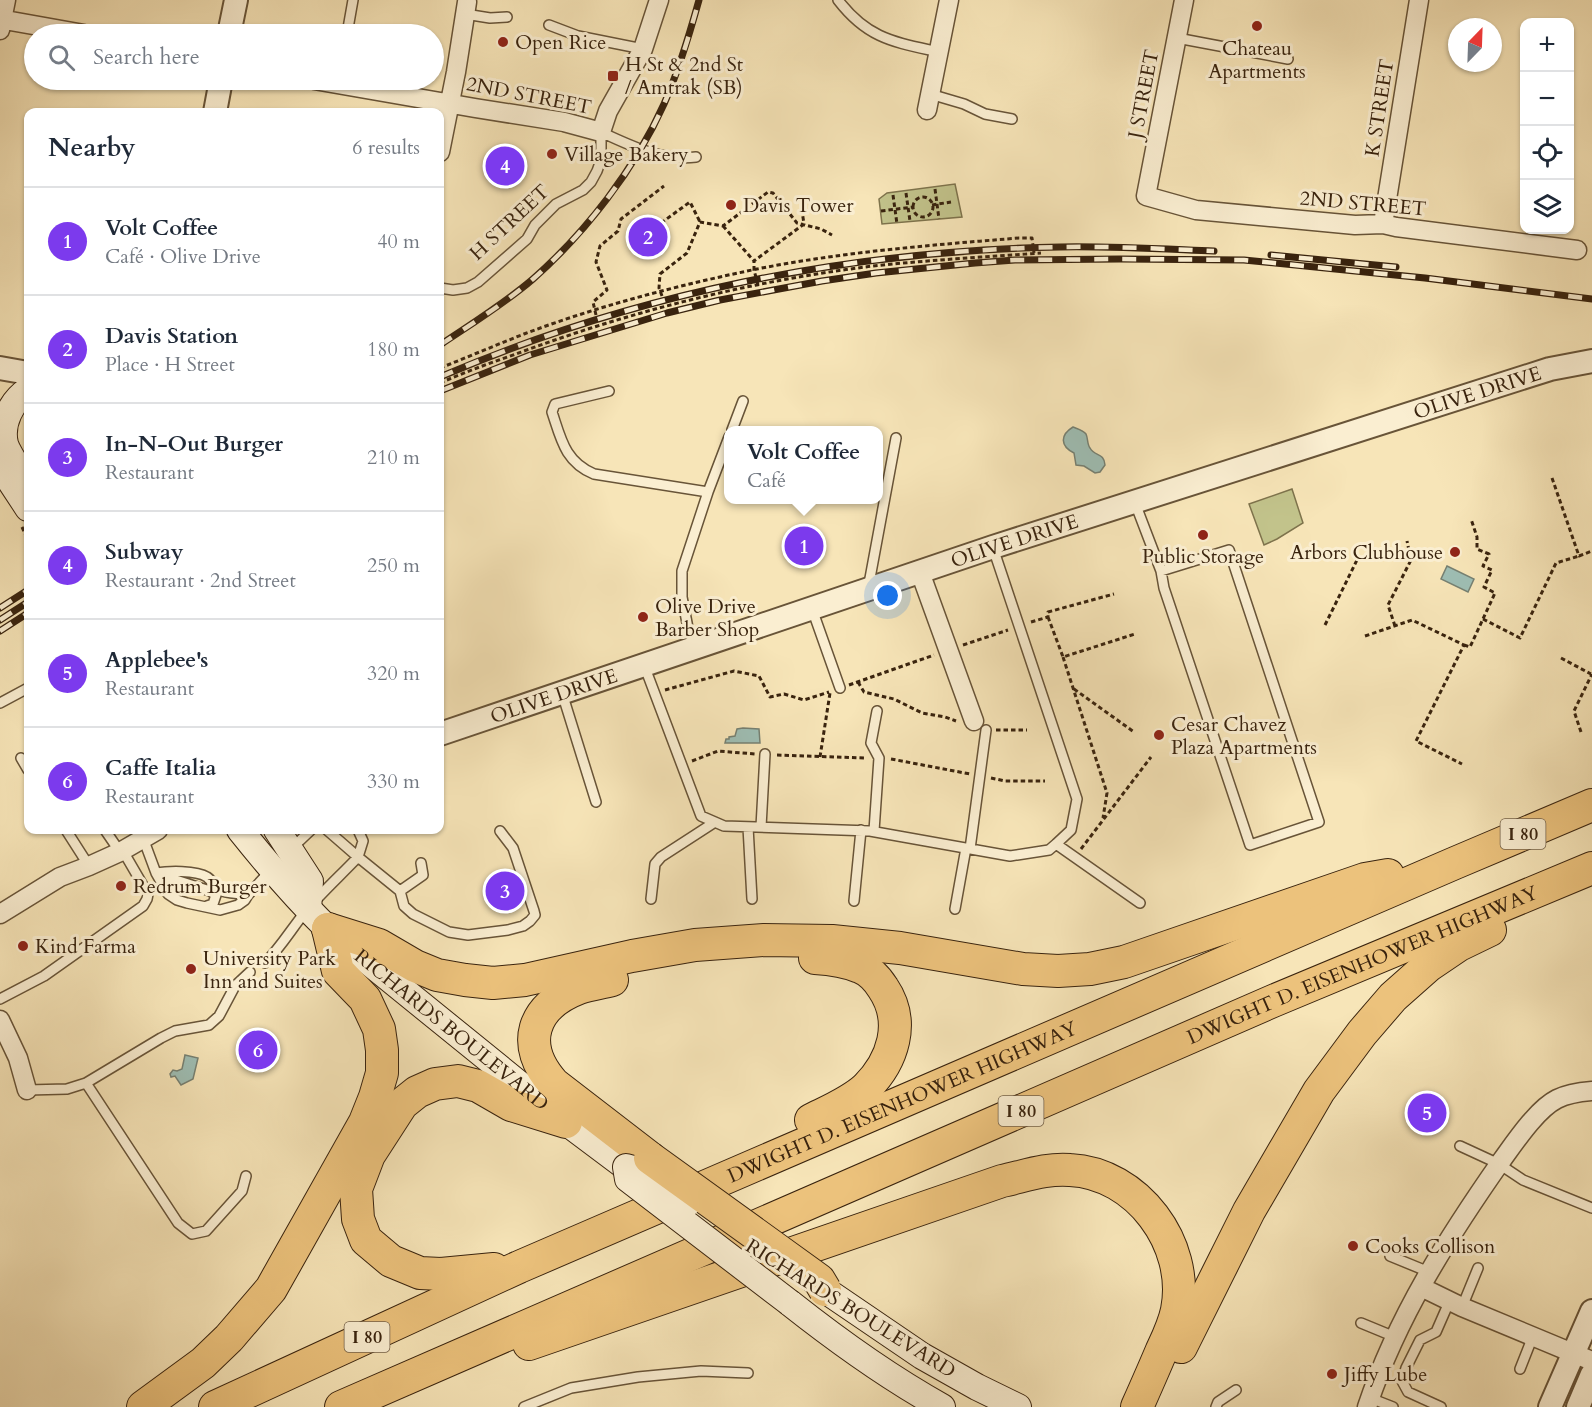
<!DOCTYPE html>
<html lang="en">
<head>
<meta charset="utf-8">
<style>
	:root { --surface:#fff; --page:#f6f6f7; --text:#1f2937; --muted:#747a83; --line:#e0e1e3; --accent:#7c3aed }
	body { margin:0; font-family:Cardo,serif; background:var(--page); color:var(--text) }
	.controls { position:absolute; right:18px; top:18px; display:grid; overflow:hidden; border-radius:12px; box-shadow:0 2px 4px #0004 }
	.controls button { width:54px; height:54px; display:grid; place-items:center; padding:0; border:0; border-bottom:2px solid var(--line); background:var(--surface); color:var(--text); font:30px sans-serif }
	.compass { position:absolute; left:1448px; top:18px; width:54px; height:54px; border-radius:50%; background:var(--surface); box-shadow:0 2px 4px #0004; rotate:23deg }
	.you { position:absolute; left:888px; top:596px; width:21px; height:21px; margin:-15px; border:4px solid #fff; border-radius:50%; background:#1a73e8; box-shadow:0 0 0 9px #1a73e833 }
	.badge { display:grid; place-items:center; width:39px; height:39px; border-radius:50%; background:var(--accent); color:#fff; font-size:20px; font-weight:700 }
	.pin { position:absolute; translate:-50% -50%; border:3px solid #fff; box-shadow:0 2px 6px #0006 }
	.popup { position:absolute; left:724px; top:426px; width:159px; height:78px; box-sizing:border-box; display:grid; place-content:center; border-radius:12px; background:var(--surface); filter:drop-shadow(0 2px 4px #0005); font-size:20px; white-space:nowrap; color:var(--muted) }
	.popup b { font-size:22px; color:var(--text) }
	.popup::after { content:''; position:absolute; left:50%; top:100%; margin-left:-12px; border:12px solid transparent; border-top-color:var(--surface) }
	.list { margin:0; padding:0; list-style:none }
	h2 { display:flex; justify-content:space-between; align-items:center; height:78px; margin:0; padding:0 24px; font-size:26px }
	h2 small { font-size:20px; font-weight:400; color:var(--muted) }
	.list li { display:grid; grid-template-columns:39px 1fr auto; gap:18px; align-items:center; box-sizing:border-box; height:108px; padding:0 24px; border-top:2px solid var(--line) }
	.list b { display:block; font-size:22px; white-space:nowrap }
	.list p { margin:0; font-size:20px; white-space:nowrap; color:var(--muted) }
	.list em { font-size:20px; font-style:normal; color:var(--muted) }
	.icon { flex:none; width:33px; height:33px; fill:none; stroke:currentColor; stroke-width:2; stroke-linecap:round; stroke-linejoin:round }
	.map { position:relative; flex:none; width:1592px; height:1407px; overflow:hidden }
	.search { position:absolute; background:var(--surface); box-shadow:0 2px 4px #0004; left:24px; top:24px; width:420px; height:66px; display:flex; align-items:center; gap:15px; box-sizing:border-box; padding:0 21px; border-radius:33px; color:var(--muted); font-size:22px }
	.panel { position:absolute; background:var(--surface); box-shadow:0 2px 4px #0004; left:24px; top:108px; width:420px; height:726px; border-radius:12px }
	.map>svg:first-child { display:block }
</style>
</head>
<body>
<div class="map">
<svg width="1592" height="1407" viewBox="0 0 1592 1407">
	<rect width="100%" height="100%" fill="#f7e5b8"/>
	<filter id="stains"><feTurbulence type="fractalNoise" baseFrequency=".00333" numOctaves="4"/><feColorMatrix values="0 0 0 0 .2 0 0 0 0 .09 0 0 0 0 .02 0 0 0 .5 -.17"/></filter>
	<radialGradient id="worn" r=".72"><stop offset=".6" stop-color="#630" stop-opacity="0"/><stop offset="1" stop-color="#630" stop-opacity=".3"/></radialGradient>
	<path fill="#c2c38b" stroke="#7e734c" stroke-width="1.5" d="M955,184L962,217L882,224L879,199L887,193Z
		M1292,489L1303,523L1277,539L1264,545L1249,504Z"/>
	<path fill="#9ebeb4" stroke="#768072" stroke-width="1.5" d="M1073,427C1078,429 1083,430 1086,434C1088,438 1087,444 1090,448C1095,457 1104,452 1105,465L1100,472L1095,473L1084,466L1076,465L1074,453C1060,446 1060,435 1073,427Z
		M1447,566L1474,579L1468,592L1441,579Z
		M743,728L759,729L760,743H725L726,739H729V737L735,736L737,729Z
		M185,1055L198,1058L193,1079L181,1085L175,1076L171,1077L170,1074L173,1070L177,1071L182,1069Z"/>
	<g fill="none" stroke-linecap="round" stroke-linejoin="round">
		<defs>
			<path id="service" d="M838,0C868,39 894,42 939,52
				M465,14L490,18L507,17
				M549,25L578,36L643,49
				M347,34L353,0
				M1177,38L1288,59
				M930,94L964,104L985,114L1012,119
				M440,288L453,290L467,288L478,282L527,239L535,225L556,204L583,190L591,182L597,171L601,160V132C631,146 662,161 696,157
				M609,391L555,404L552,412C561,439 565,462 594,474L708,492
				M732,430L743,401
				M1135,503L1161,571L1164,588L1250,845L1319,822L1229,550L1161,571
				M868,589L896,438
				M812,609L840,688
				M696,648L688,628L682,597V571L708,492L729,437
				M644,665L701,816L724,826L870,831L1010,856L1049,850L1056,844L1071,830L1077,799L993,548
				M562,693L596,802
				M0,703L28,688
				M21,758L28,770
				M748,827L752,899
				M761,827L765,754
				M66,830L89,866
				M105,830L120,852
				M327,830L358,857L363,841L358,830
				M874,831L879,758L871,743L877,711
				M143,838L156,873L168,894L177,900L187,903L220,910L238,905L245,900L248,895L270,871
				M1056,844L1140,903
				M291,849L311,830
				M970,849L986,730
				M156,873C168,871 196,870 207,877C212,880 214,887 220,890C226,894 239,893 248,895
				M157,874L210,891L216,895L213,904L207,906
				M400,891L423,875L421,863
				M651,899L655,864L661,857L715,822
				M854,901L861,830
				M955,909L966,848
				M265,963C281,947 292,928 306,911C322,892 341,875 358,857L400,891L404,906L413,914L449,932L468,935L508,930L523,926L530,921L535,915L534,911L513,848L500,831
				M0,999L44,976L143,906L147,899L148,894L123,851
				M86,1083L178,1223L192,1234L206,1231L242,1191L246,1176
				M27,1090L67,1089L86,1083L161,1038L175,1031L209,1025L219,1016L235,986L250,972
				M1460,1146L1499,1164L1523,1180L1592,1208
				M1390,1256L1429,1272
				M1462,1307L1478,1268
				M1361,1323L1395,1337
				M1520,1369L1533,1336
				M1370,1398L1393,1407
				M524,1407L571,1388L638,1377L701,1371L748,1373
				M1216,1407L1218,1402L1236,1390
				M1441,1407L1408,1392L1402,1381L1406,1368L1420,1340L1436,1332L1450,1300"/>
			<path id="minor" d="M1184,0L1146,196L1196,210L1355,225L1383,224L1396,227L1577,250
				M0,19L84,34
				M0,30L6,0
				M314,80L475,108L564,122L601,132L608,111L643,49L659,0
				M927,110L949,0
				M440,152L456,72L467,2
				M1383,224L1419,0
				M920,572L974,721
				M0,914L60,877L89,866L120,852L158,830
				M0,1020L18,1058L27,1090
				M1421,1287L1462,1307L1592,1361
				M1367,1407C1397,1317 1448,1237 1502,1160C1515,1142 1537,1109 1557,1099C1567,1094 1580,1092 1592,1091"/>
			<g id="tertiary">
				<path d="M229,34L236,0"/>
				<path d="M215,112L221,80"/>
				<path d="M0,368L28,373"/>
				<path id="s1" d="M440,734L993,547L1550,369L1592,361"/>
				<path d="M1550,1407L1592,1311"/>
				<path d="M1578,1407L1592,1374"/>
			</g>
			<g id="secondary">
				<path d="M28,390C12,401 0,423 5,444C8,454 23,475 28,485"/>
				<path d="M5,473L28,508"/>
				<path id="s2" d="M240,830C268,865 296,898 328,929L566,1122L626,1167"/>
				<path d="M277,830L310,881L308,909"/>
				<path d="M825,1290L922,1356L977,1387L1018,1407"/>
				<path d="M790,1303C838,1341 888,1377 942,1407"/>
			</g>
			<g id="motorway">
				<path d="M328,929L379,945L415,966L437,975L465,980L493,983L525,980L632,956L695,945L764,940L832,941L900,948L1023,969L1058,971L1090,969L1124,962L1365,879L1388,875"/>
				<path d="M612,980C601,983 590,984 579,988C532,1006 519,1045 554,1084L650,1158"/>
				<path d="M811,1120C829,1111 851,1102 866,1088C893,1061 906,1022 883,988C878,980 870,971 860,967C846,961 831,959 815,958"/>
				<path d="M494,1269L441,1274L420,1273L391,1261L366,1240L358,1219L356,1189L369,1155L402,1104L417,1092L435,1084L458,1081L478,1086L511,1105L566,1122"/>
				<path d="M529,1344L1002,1181C1025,1176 1047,1168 1070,1170C1137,1173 1190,1244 1177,1310C1174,1325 1167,1339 1161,1352C1153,1371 1145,1389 1137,1407"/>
				<path d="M1181,1347L1249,1211L1319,1091L1362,1033L1393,997L1428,966L1459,945L1490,930"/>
				<path d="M143,1407L203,1363L229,1338L271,1289L365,1122L375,1097L382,1073V1050L379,1029L365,999L338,971L328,929"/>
				<path id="s3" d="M215,1407L519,1267L1455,863L1592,805"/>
				<path id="s4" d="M341,1407L1273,1001L1592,868"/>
			</g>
		</defs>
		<use href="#service" stroke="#685438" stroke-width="12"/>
		<use href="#minor" stroke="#685438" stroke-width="21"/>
		<use href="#tertiary" stroke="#685438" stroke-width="26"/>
		<use href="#secondary" stroke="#39230e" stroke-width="28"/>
		<use href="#motorway" stroke="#39230e" stroke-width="34"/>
		<path stroke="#39230e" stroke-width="3" stroke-dasharray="4.5 3" stroke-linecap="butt" d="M935,189L939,219
			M906,193L910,221
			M893,195L897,224
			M913 207a10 10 0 1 1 20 0a10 10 0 1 1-20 0Z
			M932,205L951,202
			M881,211L913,207
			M661,223L690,202L700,222
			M723,226L754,261
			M758,285L754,270V261L804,224L802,211L805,199
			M662,296L659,288L660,274L687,253L700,222L723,226L768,192L773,193L797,223L821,229L832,235
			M596,315L593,302L607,290L596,262L600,246L618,231L621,219L664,186
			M440,368C468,357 496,345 524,334C598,306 679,285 757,269C843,252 931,245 1019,238H1032L1034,253
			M440,383C465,372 490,363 516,354C631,311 751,281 873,266C929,260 985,257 1041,253
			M1552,478L1579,556L1592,551
			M22,527L28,540
			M1048,617L1063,657L1135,634
			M1483,619L1520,638L1556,563L1579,556
			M1031,622L1048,617V612L1114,594
			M1325,625L1358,558
			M1395,626L1388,605L1411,560L1407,541
			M1365,636L1412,620L1464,645L1416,741L1462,764
			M963,645L1008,630
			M1464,645L1470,647L1495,593L1484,587L1492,570L1483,566L1489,554L1477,549V537L1471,519
			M1063,657L1107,793L1103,818
			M1561,658L1591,674
			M858,682L864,692L894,699L922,713L945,717L956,721
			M849,685L934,655
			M1074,689L1134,732
			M665,690L734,671L759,676L770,697L784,694L804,700L829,692
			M996,730H1027
			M1581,732L1574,711L1592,674
			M777,755L866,758
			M820,757L830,693
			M891,759L970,774
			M692,761L718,751L755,754
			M991,778L1005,781H1045
			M1081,849L1151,757"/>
		<use href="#service" stroke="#faeed1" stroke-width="9"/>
		<use href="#minor" stroke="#faeed1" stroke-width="18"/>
		<use href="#tertiary" stroke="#faeed1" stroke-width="22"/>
		<use href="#secondary" stroke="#faeed1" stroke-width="26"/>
		<use href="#motorway" stroke="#ecc27c" stroke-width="32"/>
		<defs>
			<path id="rail" d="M1271,255L1396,267
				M440,345C471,324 504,304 533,279C586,232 635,169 664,104C679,70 689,36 699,0
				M440,377C635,293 847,251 1060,247C1111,246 1163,249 1214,251
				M440,391L530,355L667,313L720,300L822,281L876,273L975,263L1015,260L1120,259L1244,260L1425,278L1592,299
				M0,608L28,590
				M0,620L28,602
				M0,631L28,613"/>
		</defs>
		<use href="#rail" stroke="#39230e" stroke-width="7"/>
		<use href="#rail" stroke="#faeed1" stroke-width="4.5" stroke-dasharray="14" stroke-linecap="butt"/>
		<defs>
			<path id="secondary-bridge" d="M688,1203L637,1170L626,1167L628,1179L790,1303"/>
			<path id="motorway-bridge" d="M650,1158L819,1280L825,1290"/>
		</defs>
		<use href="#secondary-bridge" stroke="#39230e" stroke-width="28" stroke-linecap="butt"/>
		<use href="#motorway-bridge" stroke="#39230e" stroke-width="34" stroke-linecap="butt"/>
		<use href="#secondary-bridge" stroke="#faeed1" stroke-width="26"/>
		<use href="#motorway-bridge" stroke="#ecc27c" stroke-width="32"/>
	</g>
	<g fill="#8f2418" stroke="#faeed1" stroke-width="2">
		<circle cx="1257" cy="26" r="6"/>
		<circle cx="503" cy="42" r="6"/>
		<rect x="607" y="70" width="12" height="12" rx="3"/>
		<circle cx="552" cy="154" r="6"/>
		<circle cx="731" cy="205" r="6"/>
		<circle cx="1203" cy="535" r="6"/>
		<circle cx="1455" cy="552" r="6"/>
		<circle cx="643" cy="617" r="6"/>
		<circle cx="1159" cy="735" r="6"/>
		<circle cx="121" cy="886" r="6"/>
		<circle cx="23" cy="946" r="6"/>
		<circle cx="191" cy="969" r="6"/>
		<circle cx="1353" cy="1246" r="6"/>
		<circle cx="1332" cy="1374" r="6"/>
	</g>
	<g text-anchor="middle" stroke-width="6" stroke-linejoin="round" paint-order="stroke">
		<g fill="#faeed1" stroke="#736048" stroke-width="1.5">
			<rect x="1500.5" y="819" width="45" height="30" rx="4.5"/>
			<rect x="998.5" y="1096" width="45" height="30" rx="4.5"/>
			<rect x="344.5" y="1322" width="45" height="30" rx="4.5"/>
		</g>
		<g font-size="18" font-weight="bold" fill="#39230e">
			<text x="1523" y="840">I 80</text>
			<text x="1021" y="1117">I 80</text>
			<text x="367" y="1343">I 80</text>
		</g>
		<g font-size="20" fill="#39230e" stroke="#faeed1" text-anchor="start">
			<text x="515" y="49">Open Rice</text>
			<text x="1257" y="55" text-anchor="middle">Chateau<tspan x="1257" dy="23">Apartments</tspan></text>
			<text x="625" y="71">H St &amp; 2nd St<tspan x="625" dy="23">/ Amtrak (SB)</tspan></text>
			<text x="564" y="161">Village Bakery</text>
			<text x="743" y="212">Davis Tower</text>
			<text x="1443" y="559" text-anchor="end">Arbors Clubhouse</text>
			<text x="1203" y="563" text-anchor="middle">Public Storage</text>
			<text x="655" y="613">Olive Drive<tspan x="655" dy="23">Barber Shop</tspan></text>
			<text x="1171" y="731">Cesar Chavez<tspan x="1171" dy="23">Plaza Apartments</tspan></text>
			<text x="133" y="893">Redrum Burger</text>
			<text x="35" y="953">Kind Farma</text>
			<text x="203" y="965">University Park<tspan x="203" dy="23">Inn and Suites</tspan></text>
			<text x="1365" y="1253">Cooks Collison</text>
			<text x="1344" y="1381">Jiffy Lube</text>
		</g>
		<g font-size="20" fill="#39230e" stroke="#faeed1">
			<text transform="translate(1143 94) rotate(-79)" y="7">J STREET</text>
			<text transform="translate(529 95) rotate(11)" y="7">2ND STREET</text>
			<text transform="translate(1379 108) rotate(-81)" y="7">K STREET</text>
			<text transform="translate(1363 203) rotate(5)" y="7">2ND STREET</text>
			<text transform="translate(509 222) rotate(-43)" y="7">H STREET</text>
			<text dy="7" stroke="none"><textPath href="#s1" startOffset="1092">OLIVE DRIVE</textPath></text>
			<text dy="7" stroke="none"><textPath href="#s1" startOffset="606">OLIVE DRIVE</textPath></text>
			<text dy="7" stroke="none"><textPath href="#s1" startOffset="120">OLIVE DRIVE</textPath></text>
			<text dy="7" stroke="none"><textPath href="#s4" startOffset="1113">DWIGHT D. EISENHOWER HIGHWAY</textPath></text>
			<text dy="7" stroke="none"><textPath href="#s2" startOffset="292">RICHARDS BOULEVARD</textPath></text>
			<text dy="7" stroke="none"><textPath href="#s3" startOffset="752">DWIGHT D. EISENHOWER HIGHWAY</textPath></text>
			<text transform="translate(851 1308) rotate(32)" y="7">RICHARDS BOULEVARD</text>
		</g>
	</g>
	<rect width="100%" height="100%" filter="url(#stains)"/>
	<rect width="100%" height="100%" fill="url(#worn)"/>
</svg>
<div class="controls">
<button>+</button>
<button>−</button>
<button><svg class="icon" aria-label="locate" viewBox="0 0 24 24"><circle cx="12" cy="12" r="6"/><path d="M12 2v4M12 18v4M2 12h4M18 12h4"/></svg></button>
<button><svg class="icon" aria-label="layers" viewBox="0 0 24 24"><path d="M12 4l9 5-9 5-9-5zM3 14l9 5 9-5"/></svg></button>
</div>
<svg class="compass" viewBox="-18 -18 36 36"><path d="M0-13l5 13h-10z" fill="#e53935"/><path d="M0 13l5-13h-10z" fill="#747a83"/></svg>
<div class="you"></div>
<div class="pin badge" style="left:804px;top:546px">1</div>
<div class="popup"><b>Volt Coffee</b>Café</div>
<div class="pin badge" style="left:648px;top:237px">2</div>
<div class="pin badge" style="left:505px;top:891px">3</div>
<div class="pin badge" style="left:505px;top:166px">4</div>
<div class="pin badge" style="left:1427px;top:1113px">5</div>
<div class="pin badge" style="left:258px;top:1050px">6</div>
<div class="search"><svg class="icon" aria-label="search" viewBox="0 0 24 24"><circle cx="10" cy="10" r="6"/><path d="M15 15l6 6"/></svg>Search here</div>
<section class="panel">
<h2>Nearby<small>6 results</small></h2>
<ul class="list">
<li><span class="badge">1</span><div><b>Volt Coffee</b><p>Café · Olive Drive</p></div><em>40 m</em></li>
<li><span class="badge">2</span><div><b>Davis Station</b><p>Place · H Street</p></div><em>180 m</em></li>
<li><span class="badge">3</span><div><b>In-N-Out Burger</b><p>Restaurant</p></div><em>210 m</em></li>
<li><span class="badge">4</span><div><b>Subway</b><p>Restaurant · 2nd Street</p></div><em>250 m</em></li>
<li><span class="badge">5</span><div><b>Applebee's</b><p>Restaurant</p></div><em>320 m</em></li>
<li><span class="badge">6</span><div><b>Caffe Italia</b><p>Restaurant</p></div><em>330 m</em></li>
</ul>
</section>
</div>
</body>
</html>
